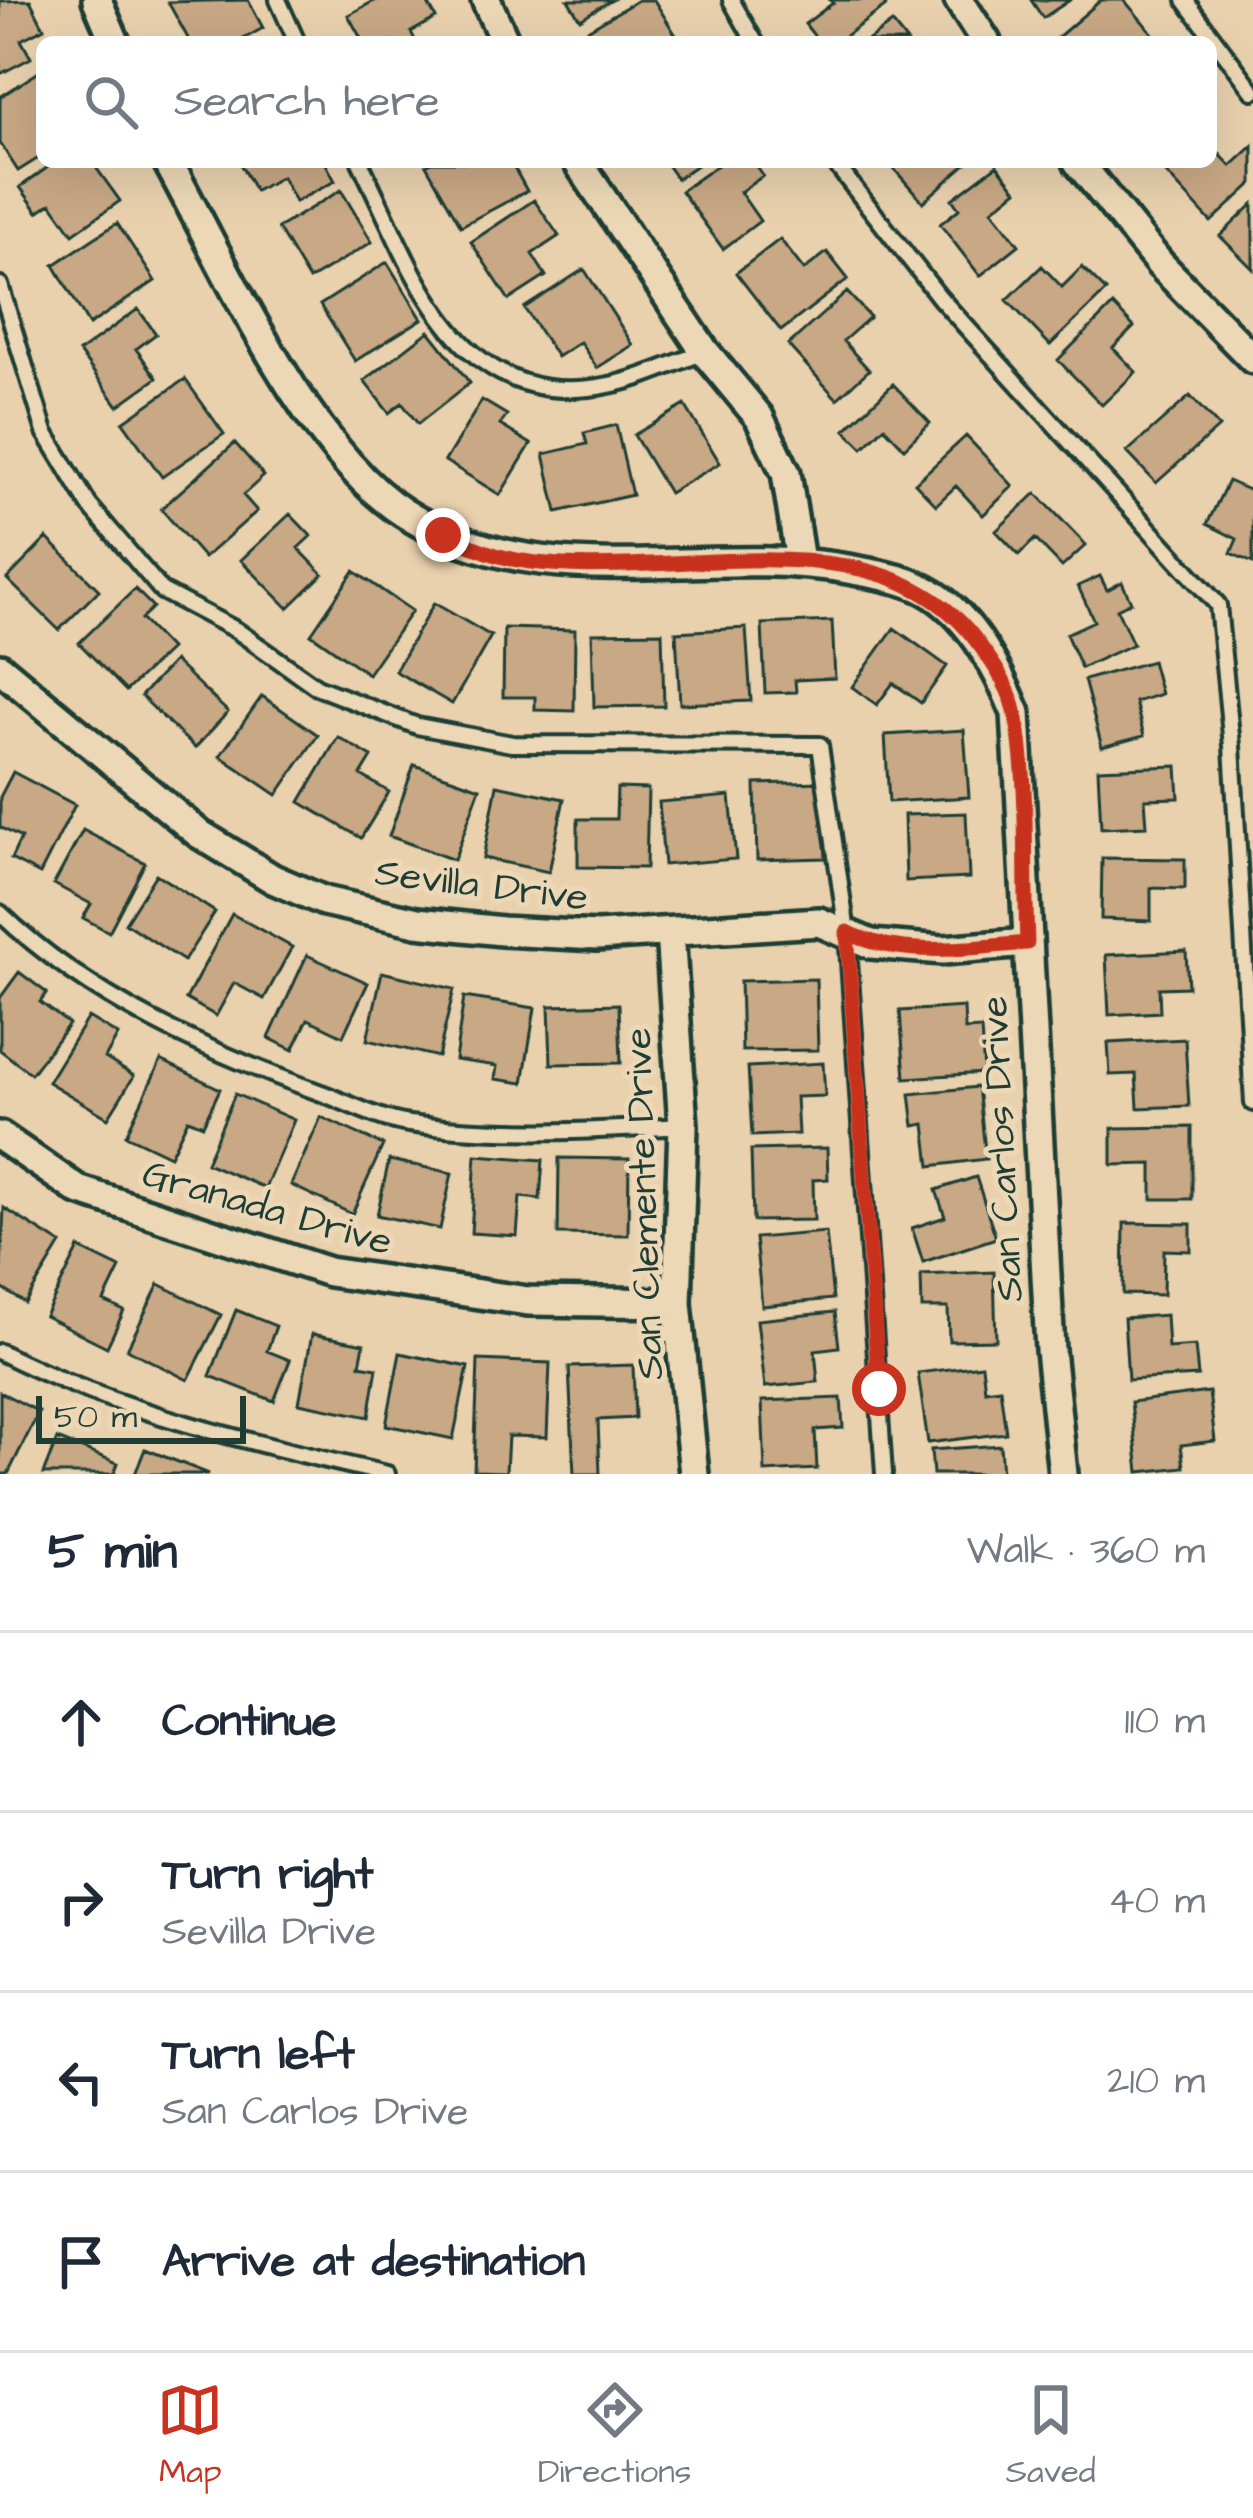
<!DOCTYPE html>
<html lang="en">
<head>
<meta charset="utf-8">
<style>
	:root { --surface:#fff; --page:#f2f2f3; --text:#1f2937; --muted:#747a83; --line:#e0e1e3; --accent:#c8321e }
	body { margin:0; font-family:"Architects Daughter",sans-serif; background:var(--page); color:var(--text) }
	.scale { position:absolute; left:36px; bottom:30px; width:210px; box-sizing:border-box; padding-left:12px; border:6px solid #1f3d34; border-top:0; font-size:33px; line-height:42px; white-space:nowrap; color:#1f3d34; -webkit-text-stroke:9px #ecd8b6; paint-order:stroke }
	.stop { position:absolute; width:36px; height:36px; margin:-27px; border:9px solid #c8321e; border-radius:50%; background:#fff }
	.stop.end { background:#c8321e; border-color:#fff; box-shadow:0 3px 12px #0008 }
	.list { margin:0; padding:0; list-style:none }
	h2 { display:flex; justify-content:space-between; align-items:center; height:156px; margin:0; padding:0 48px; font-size:51px }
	h2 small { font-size:39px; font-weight:400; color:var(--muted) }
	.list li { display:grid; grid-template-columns:78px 1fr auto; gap:36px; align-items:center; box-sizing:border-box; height:180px; padding:0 48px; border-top:3px solid var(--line) }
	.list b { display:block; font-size:45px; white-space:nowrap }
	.list p { margin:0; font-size:39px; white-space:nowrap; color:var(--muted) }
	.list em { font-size:39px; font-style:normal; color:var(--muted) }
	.icon { flex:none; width:66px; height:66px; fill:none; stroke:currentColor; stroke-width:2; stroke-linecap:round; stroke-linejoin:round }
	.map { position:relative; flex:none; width:1253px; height:1474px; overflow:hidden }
	.search { position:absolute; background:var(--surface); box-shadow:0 12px 48px #0002; left:36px; right:36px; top:36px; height:132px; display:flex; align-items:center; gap:30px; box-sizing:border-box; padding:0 42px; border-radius:18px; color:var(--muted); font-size:45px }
	.sheet { height:876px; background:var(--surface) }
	nav { display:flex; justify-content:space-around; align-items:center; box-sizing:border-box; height:168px; border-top:3px solid var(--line); background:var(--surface); font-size:33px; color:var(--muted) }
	nav a { display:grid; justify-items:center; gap:6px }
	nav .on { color:var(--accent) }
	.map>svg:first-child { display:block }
</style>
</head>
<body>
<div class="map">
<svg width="1253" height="1474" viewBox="0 0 1253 1474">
	<rect width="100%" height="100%" fill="#e9d1ae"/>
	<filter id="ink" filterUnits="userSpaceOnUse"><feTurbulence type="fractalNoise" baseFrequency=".00833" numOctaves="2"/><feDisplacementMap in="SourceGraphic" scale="24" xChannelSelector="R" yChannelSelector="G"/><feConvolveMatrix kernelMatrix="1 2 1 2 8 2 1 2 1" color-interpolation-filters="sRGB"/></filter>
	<g filter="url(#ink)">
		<path fill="#c8a885" stroke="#1f3d34" stroke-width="3" d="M30,0L44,28L21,40L31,58L0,74V1Z
			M248,0L263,28L238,42H190L168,2Z
			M376,0H426L436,18L411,32L416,42H363L348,15Z
			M568,0H612L580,19Z
			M638,0H654L680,42H590L584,32Z
			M830,0H881L886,6L837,42H819L805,24L833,3Z
			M1031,0H1070L1043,18Z
			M1101,0H1124L1160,42H1060L1057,38Z
			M892,23L907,42H866Z
			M42,70V156L18,171L0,143V97Z
			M1211,145L1231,166L1253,146V183L1211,222L1164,171L1175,162H1211Z
			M55,162H92L120,201L73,234L51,203L38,212L20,187Z
			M239,162H325L335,181L295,202L282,177L255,191Z
			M432,162H511L527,191L461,226L426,165Z
			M665,162H701L677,179Z
			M722,162H753L763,176L740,192L760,221L723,249L681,191Z
			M888,162H968L923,202Z
			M997,165L1017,190L992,210L1019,245L980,276L940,224L959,209L952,199Z
			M341,190L372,242L309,280L278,228Z
			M534,200L559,236L532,254L546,276L509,300L471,242Z
			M1253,204V269L1220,236Z
			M117,223L155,281L89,325L54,265Z
			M780,239L804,270L827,252L848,279L781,331L736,273Z
			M387,262L422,319L355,361L320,305Z
			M1042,266L1062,287L1082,267L1106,291L1050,345L1007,300Z
			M584,269L633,345L597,368L580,342L557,357L524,308Z
			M847,292L870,317L843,341L869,370L837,399L788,345Z
			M1113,305L1134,327L1113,348L1136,372L1102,405L1058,360Z
			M138,309L156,334L136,349L157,378L118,406L79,352Z
			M429,331L470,383L418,424L402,403L389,413L364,381Z
			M185,379L224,434L162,477L123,422Z
			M893,384L930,423L904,448L884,427L863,448L845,430Z
			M1190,396L1219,427L1156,483L1127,452Z
			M482,400L507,415L500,425L531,444L500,495L445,461Z
			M685,405L720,463L669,493L634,435Z
			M616,425L632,495L557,512L544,454L587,444L584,433Z
			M966,436L1013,486L983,515L956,486L936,505L915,483Z
			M235,443L264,476L243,495L257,511L204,558L161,509Z
			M1228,481L1253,492V563L1231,553L1237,539L1207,524Z
			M1036,493L1086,545L1062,567L1035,539L1019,555L996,531Z
			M290,514L311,536L298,548L323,574L288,608L241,560Z
			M47,538L99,590L59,630L7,579Z
			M354,571L412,611L368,674L311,634Z
			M1100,576L1107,590L1122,582L1131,602L1117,609L1133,644L1081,668L1066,634L1094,621L1078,586Z
			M135,589L153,607L141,619L170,649L126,691L79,643Z
			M434,603L491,636L452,704L395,671Z
			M832,621L835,678L795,680L796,692L765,693L762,624Z
			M504,628L575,630L574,711L535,710V697H503Z
			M746,628L751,701L680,704L676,632Z
			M894,628L947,666L921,703L893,683L877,705L852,687Z
			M662,632L664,706L594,707L592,633Z
			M174,661L228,712L195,748L141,696Z
			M1152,661L1161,694L1135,702L1144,736L1102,747L1084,680Z
			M262,696L318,735L277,795L220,756Z
			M964,730L969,797L889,802L885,735Z
			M338,737L372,757L361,775L389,792L361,838L300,802Z
			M414,765L480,788L454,860L389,836Z
			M1177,766L1179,798L1145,799L1147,826L1101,828L1098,769Z
			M13,772L75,805L40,874L11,859L21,838L0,827V797Z
			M823,782L826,858L757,860L755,784Z
			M497,785L564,799L549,872L483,858Z
			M617,788L648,789L646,868L578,867V819H616Z
			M730,796L736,859L664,865L659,802Z
			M966,813L969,878L906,881L904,815Z
			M83,830L145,863L109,932L83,918L91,904L54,884Z
			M1102,858L1185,859V889L1151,888V921L1101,919Z
			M156,874L215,912L184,961L125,923Z
			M232,914L292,947L264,999L234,983L216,1016L186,999Z
			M1186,951L1188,987L1159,988L1160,1012L1109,1015L1106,955Z
			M307,955L368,983L343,1036L308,1019L293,1050L269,1038Z
			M19,972L47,993L40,1002L69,1024L31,1074L0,1050V998Z
			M382,972L454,989L438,1057L367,1040Z
			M816,979L818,1050L742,1051L740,981Z
			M464,997L535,1008L523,1083L495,1079L497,1066L455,1060Z
			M619,1004L621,1063L551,1064L549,1006Z
			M964,1007L965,1030L981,1029L984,1073L905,1078L900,1011Z
			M88,1017L118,1035L105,1058L134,1076L108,1118L48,1082Z
			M1185,1039L1189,1106L1138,1108L1136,1074L1110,1075L1108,1043Z
			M161,1060L220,1089L203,1125L188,1119L170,1156L126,1135Z
			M823,1063L825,1096L796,1097L798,1134L752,1136L748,1067Z
			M978,1087L986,1159L930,1166L925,1124L914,1126L910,1094Z
			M235,1094L294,1120L265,1188L206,1163Z
			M321,1117L383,1145L352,1214L291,1185Z
			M1192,1127V1199H1152V1164L1112,1165V1128Z
			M827,1148L828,1179L813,1180L814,1220L753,1221L751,1150Z
			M476,1155L543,1160L540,1199L520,1197L517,1236L471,1233Z
			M559,1158L629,1159L628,1235L558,1234Z
			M389,1160L452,1173L440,1229L377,1215Z
			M976,1177L996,1238L923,1262L912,1228L945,1217L936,1190Z
			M4,1208L61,1244L25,1303L0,1287Z
			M1124,1223L1191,1224V1251L1164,1250L1163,1295L1123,1294Z
			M826,1232L833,1299L762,1306L755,1238Z
			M79,1248L120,1268L104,1301L124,1311L107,1347L45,1316Z
			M994,1272L996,1340L949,1341L948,1308H922L921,1275Z
			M159,1284L221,1315L188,1380L127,1349Z
			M236,1310L276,1326L267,1351L290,1360L274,1401L210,1376Z
			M835,1312L839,1347L815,1350L818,1382L765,1387L757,1320Z
			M1166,1315L1168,1348L1195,1346L1198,1376L1128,1380L1124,1318Z
			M312,1334L364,1344L360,1365L377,1368L369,1417L299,1403Z
			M400,1353L468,1367L453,1439L386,1425Z
			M478,1360L550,1363L547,1437L508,1436L506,1472L474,1471Z
			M633,1365L635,1418L598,1420L600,1474H574L569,1367Z
			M982,1365L985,1390L1000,1388L1006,1433L928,1443L918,1373Z
			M0,1392L39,1412L8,1474H0Z
			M1209,1392L1215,1441L1181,1445L1184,1467L1139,1472L1131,1402Z
			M841,1398L843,1428L815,1430L817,1469L765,1472L762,1401Z
			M57,1439L118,1463L114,1474H43Z
			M1000,1445L1002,1474H933L931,1450Z
			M145,1449L209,1474H135Z"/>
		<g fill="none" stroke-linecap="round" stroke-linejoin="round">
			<defs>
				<path id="lane" d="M278,0L297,42
					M731,0L755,42
					M1185,0L1253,91
					M360,162C414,271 456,416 609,385C641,379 674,363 705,352
					M834,162L940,298L1218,605L1232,746L1253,1103
					M0,285L45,432L89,505L162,591L236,630L317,687L417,726L512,744L820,745L847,932L884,1474
					M0,913C91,1000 206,1051 324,1094C350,1104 381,1120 409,1124C498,1136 594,1131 683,1126
					M0,1352C120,1413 256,1444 387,1474"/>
				<path id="street" d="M97,0L115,42
					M486,0L505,42
					M959,0L986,42
					M168,162C224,264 307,452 404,513C544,601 697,543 848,569C879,575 907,578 934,595C974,622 998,670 1016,713L1050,1350L1063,1474
					M578,162L705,352L759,417L786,473L800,561
					M1078,162L1160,264L1253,359
					M0,668L198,833L273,879L324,901L417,922L502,931L597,936L819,922L871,944L943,950L1027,943
					M670,932L683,1126L677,1303L694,1474
					M0,1136L78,1190L329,1272L528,1301L677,1303"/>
			</defs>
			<use href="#lane" stroke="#1f3d34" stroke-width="22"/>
			<use href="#street" stroke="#1f3d34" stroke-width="36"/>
			<use href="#lane" stroke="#ecd8b6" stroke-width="14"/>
			<use href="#street" stroke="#ecd8b6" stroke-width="27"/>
		</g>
	</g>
	<g fill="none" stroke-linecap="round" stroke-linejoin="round" filter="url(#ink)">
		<path stroke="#c8321e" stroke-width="15" d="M443,535C466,543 489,555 512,559C658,588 877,504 978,643C994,664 1011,689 1016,715C1029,782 1024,873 1027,943C968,948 901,959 847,932L879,1389"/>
	</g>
	<g text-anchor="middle" stroke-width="10" stroke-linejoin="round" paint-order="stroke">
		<g font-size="39" fill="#1f3d34" stroke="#ecd8b6">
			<text transform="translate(482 883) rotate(7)" y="14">Sevilla Drive</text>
			<text transform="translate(1000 1149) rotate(-93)" y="14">San Carlos Drive</text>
			<text transform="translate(642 1204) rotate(-92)" y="14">San Clemente Drive</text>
			<text transform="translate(268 1206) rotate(16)" y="14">Granada Drive</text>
		</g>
	</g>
</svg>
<div class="scale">50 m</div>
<div class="stop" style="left:879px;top:1389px"></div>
<div class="stop end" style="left:443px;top:535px"></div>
<div class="search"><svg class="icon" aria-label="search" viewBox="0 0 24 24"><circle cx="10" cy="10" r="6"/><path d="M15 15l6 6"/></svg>Search here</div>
</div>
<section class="sheet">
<h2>5 min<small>Walk · 360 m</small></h2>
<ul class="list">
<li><svg class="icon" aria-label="ahead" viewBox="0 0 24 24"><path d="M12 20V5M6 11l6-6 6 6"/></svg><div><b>Continue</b></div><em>110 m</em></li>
<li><svg class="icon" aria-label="right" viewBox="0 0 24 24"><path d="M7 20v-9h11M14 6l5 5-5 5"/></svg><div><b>Turn right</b><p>Sevilla Drive</p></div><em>40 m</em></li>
<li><svg class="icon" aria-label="left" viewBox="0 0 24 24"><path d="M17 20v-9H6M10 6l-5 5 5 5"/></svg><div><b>Turn left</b><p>San Carlos Drive</p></div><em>210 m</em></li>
<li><svg class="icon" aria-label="arrive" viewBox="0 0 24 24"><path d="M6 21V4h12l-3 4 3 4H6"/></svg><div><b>Arrive at destination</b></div></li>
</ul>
</section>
<nav>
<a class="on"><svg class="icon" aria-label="map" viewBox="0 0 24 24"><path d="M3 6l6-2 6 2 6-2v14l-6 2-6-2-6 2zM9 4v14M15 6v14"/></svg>Map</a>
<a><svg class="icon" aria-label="directions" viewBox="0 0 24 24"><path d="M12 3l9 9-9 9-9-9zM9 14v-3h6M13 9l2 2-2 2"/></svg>Directions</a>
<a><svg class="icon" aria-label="saved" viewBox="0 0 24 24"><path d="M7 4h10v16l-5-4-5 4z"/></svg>Saved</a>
</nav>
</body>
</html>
